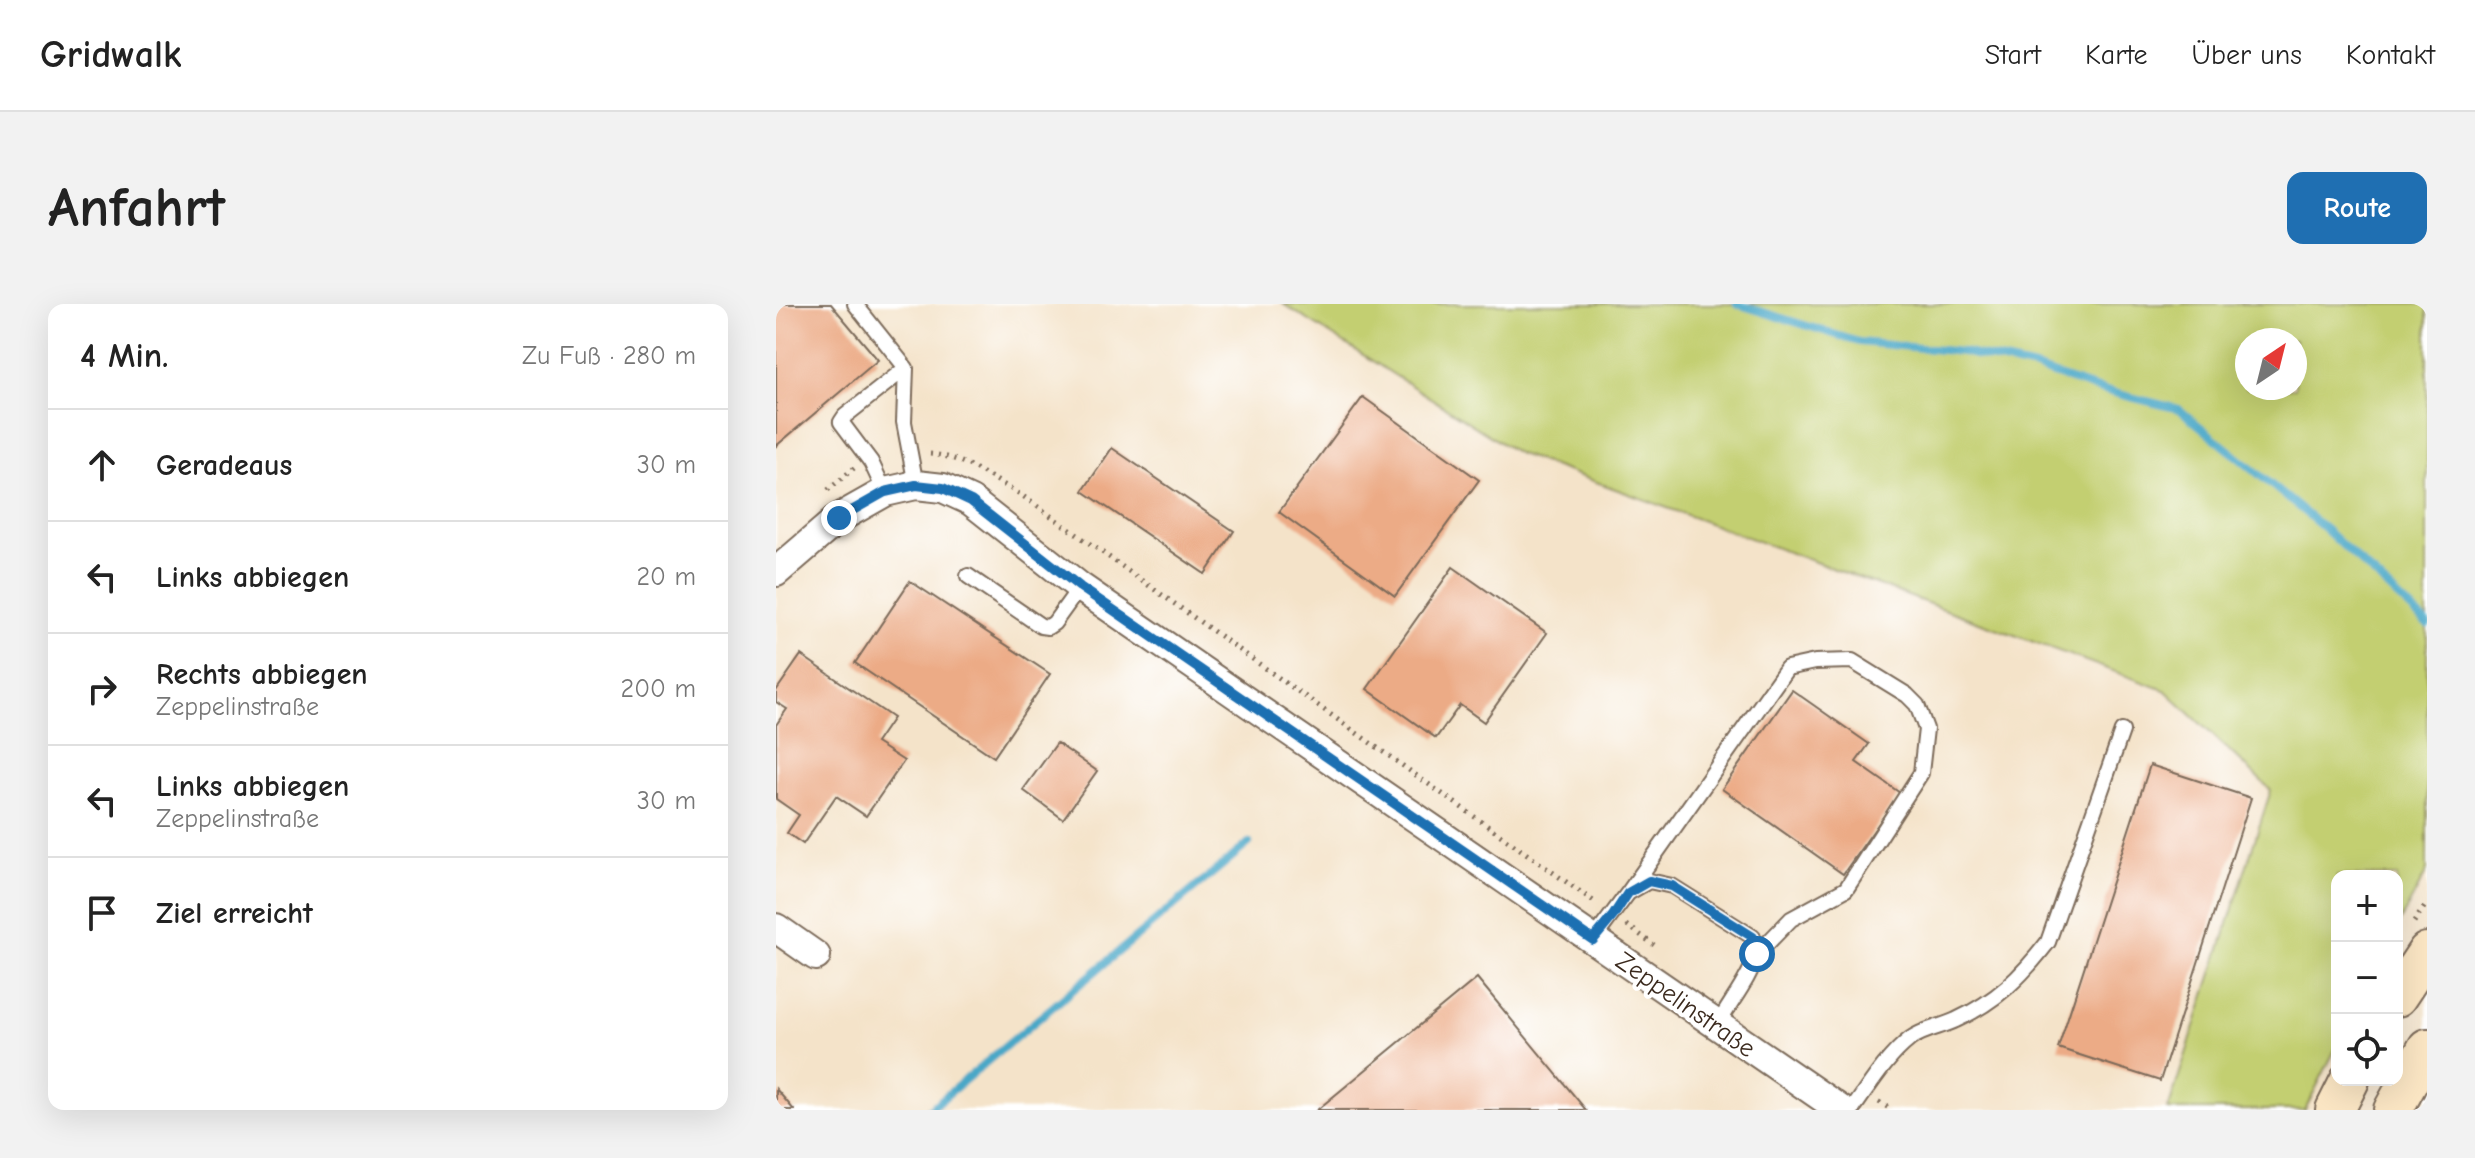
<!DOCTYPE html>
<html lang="de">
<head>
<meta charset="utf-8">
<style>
	:root { --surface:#fff; --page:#f2f2f2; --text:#222; --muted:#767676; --line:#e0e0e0; --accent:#1f6fb2 }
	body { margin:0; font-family:"Comic Neue",sans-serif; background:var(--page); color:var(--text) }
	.controls { position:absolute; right:24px; bottom:24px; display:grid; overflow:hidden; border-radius:16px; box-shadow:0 8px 32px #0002 }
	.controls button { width:72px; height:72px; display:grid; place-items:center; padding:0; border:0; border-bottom:2px solid var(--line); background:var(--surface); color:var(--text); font:40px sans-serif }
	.compass { position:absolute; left:1459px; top:24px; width:72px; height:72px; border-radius:50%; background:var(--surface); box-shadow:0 8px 32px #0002; rotate:35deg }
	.stop { position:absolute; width:24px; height:24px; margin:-18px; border:6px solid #1f6fb2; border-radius:50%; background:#fff }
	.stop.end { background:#1f6fb2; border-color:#fff; box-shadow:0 2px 8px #0008 }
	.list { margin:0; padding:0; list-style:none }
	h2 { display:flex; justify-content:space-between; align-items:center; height:104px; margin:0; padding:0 32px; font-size:34px }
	h2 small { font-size:26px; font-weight:400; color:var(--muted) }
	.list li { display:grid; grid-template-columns:52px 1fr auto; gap:24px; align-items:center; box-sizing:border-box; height:112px; padding:0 32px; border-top:2px solid var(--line) }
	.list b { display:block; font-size:30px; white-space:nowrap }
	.list p { margin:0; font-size:26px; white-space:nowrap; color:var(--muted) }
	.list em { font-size:26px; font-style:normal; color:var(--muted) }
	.icon { flex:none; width:44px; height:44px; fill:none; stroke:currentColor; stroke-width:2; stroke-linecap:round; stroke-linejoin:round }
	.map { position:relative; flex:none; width:1651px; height:806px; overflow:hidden; border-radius:16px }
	header { display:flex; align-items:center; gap:48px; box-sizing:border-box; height:112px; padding:0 40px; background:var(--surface); border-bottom:2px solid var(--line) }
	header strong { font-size:38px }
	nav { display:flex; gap:44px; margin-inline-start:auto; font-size:28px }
	.intro { display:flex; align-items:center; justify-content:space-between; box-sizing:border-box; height:192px; padding:0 48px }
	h1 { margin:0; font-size:56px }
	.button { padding:20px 36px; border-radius:16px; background:var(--accent); color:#fff; font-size:28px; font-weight:700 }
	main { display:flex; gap:48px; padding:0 48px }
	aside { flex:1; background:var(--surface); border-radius:16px; box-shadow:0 8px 32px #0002 }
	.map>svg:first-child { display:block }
</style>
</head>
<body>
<header>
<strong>Gridwalk</strong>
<nav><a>Start</a><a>Karte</a><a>Über uns</a><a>Kontakt</a></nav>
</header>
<div class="intro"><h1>Anfahrt</h1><a class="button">Route</a></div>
<main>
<aside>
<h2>4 Min.<small>Zu Fuß · 280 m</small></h2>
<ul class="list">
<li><svg class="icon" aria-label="ahead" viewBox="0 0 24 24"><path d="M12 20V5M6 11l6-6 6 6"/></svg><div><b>Geradeaus</b></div><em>30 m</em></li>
<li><svg class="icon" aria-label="left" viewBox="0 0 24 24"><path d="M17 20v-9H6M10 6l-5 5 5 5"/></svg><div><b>Links abbiegen</b></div><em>20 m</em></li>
<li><svg class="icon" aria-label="right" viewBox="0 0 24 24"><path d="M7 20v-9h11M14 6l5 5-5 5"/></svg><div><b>Rechts abbiegen</b><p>Zeppelinstraße</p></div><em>200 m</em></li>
<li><svg class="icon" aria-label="left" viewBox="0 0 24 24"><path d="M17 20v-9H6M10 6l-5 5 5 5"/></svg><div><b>Links abbiegen</b><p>Zeppelinstraße</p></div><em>30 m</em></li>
<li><svg class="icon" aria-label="arrive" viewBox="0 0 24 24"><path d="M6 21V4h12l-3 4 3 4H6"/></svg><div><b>Ziel erreicht</b></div></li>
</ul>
</aside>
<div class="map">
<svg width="1651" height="806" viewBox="0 0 1651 806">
	<rect width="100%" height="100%" fill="#fff"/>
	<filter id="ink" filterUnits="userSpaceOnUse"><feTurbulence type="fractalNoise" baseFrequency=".0125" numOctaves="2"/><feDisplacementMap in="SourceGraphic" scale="16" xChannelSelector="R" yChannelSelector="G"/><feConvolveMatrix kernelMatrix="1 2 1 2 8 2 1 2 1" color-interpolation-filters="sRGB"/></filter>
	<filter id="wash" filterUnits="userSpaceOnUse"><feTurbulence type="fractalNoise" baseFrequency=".006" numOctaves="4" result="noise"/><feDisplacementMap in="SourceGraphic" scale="32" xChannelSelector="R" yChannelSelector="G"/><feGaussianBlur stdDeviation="1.8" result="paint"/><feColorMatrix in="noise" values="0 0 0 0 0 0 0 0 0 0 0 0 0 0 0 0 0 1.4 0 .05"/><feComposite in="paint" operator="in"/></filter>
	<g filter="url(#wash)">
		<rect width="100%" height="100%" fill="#f4e3c9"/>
		<path fill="#c3cf71" stroke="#7f7c48" stroke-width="2" fill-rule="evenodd" d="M507,0H1651V567L1621,623V572H1561V742L1529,806H1392L1495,486L1389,386L741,149ZM1519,36V84H1471V36Z"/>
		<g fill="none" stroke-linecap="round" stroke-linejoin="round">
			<path stroke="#48a7c7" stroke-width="8" d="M961,0L1083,38L1186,48L1259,64L1318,84L1403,105L1549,225L1651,320
				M153,806L473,539"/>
		</g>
		<g id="blocks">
			<path fill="#ecab86" d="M0,0H55L102,56L0,142Z
				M587,93L703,176L619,292L503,208Z
				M336,144L458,227L429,270L307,187Z
				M677,263L771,329L708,418L684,401L660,434L591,385Z
				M134,277L274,370L218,453L79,359Z
				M25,351L117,414L100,439L128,457L90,512L60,492L27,540L11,529L23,511L0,495V421L11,405L0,398V387Z
				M1016,386L1093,440L1080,458L1124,489L1067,570L946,485Z
				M281,439L321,467L287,515L247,486Z
				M1374,461L1475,494L1384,777L1282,744Z
				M701,674L810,806H541Z
				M0,785L18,806H0Z"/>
		</g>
	</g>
	<g filter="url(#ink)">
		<use href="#blocks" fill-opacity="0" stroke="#7c6b5a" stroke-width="2"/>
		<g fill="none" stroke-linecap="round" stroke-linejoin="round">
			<defs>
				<path id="service" d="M79,0L130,64L128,118L140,181
					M109,188L95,158L65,118L69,112L130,64
					M192,272L265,322L272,323L278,319L304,283
					M852,589L1011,364L1039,358L1076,357L1131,391L1141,401L1150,425L1145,469L1070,585L1015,615L981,650
					M817,636L852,589L873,577L896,582L977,633C978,639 981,647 980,652C975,673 952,701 942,721
					M1076,806C1094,781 1110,754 1134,735C1147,725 1166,723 1180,716C1221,697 1245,673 1272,638L1346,427"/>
				<path id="minor" d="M0,268L63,214L109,188L140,181L167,184L195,197L304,283L1065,806
					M0,624L40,652"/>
				<path id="secondary" d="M1621,693L1651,648
					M1559,806L1574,776
					M1617,806L1651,744"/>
			</defs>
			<use href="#service" stroke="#7c6b5a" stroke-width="18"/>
			<use href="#minor" stroke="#7c6b5a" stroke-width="32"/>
			<use href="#secondary" stroke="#7c6b5a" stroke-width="42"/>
			<path stroke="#7c6b5a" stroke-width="5" stroke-dasharray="2 6" stroke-linecap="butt" d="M154,150C186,152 216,175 244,190L820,599
				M52,186L78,164
				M1638,618L1651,599
				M851,621L878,641
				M1103,798L1116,806"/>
			<use href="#service" stroke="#fff" stroke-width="14"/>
			<use href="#minor" stroke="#fff" stroke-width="28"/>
			<use href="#secondary" stroke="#fbe6c4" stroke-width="38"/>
		</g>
	</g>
	<g fill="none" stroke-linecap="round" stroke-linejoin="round" filter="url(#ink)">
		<path stroke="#1f6fb2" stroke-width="10" d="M63,214L109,188L140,181L167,184L195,197L304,283L817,636L837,612L852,589L873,577L896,582L977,633L981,650"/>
	</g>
	<g text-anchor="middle" stroke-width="8" stroke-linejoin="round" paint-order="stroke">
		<g font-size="26" fill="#3b2a1e" stroke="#fff">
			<text transform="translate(910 700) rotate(35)" y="9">Zeppelinstraße</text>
		</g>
	</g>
</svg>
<div class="controls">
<button>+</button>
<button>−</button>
<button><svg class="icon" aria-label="locate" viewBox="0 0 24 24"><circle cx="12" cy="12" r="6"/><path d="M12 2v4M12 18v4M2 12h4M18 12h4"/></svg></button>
</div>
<svg class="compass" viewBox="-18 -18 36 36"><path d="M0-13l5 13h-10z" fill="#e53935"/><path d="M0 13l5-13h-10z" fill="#767676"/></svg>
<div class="stop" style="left:981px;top:650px"></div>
<div class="stop end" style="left:63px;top:214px"></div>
</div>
</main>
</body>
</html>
